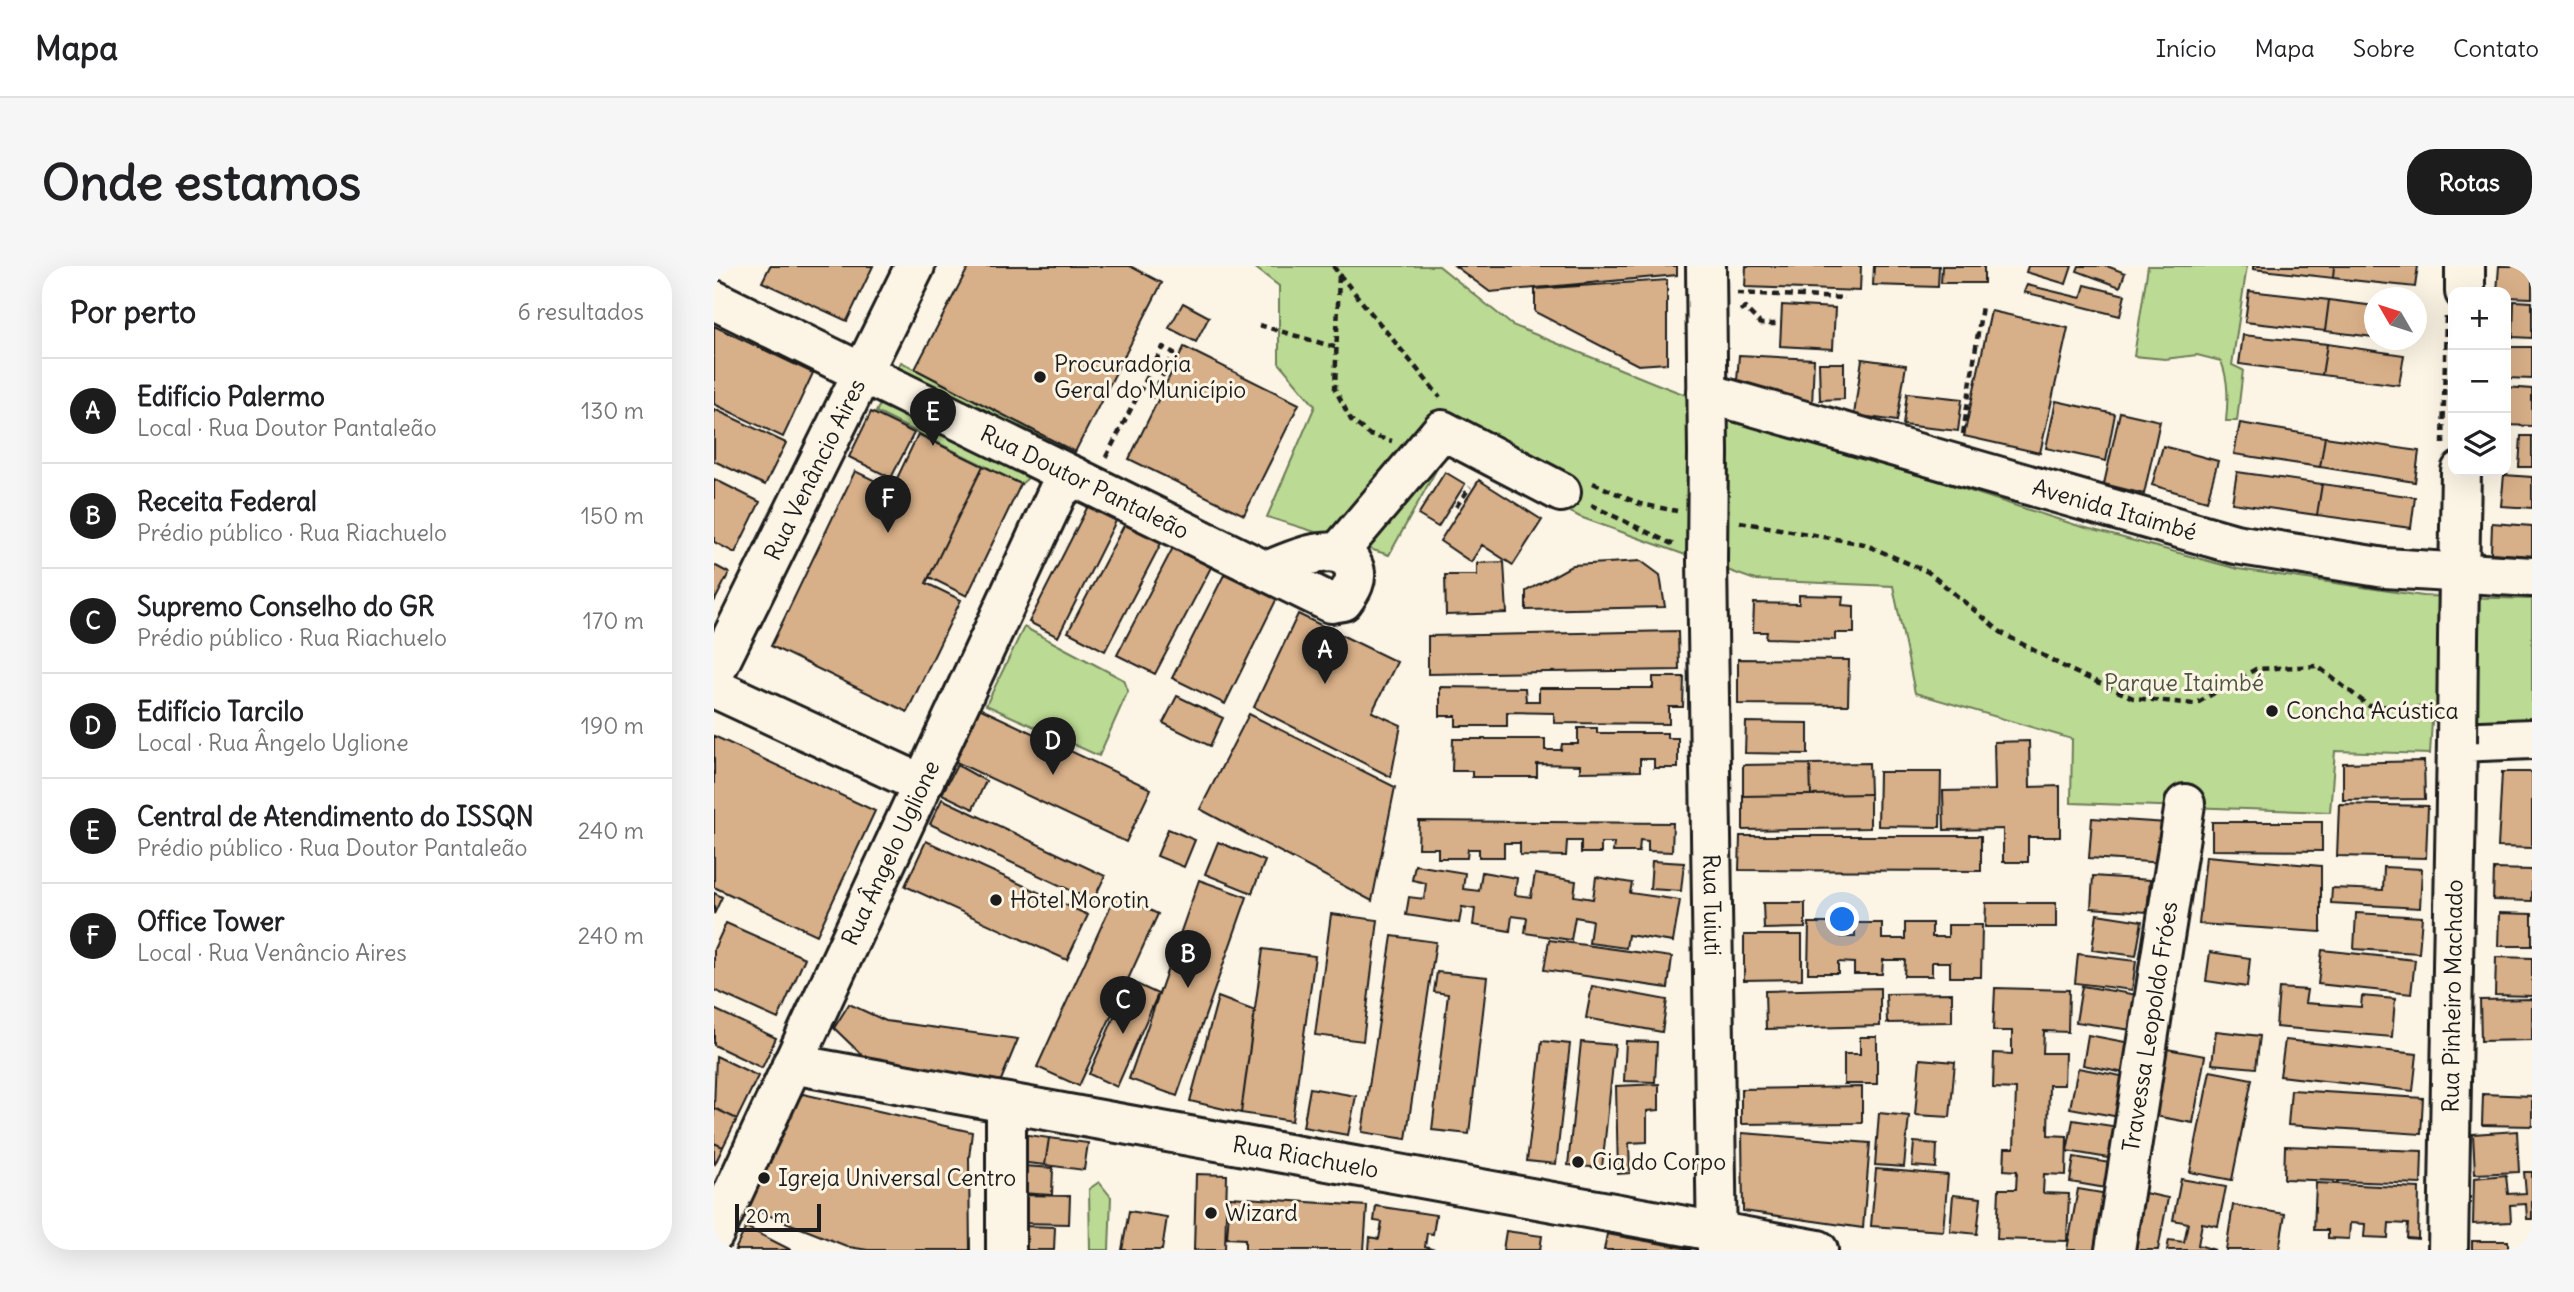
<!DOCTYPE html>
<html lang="pt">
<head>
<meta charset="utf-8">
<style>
	:root { --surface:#fff; --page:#f6f6f6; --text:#202124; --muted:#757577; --line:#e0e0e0; --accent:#1c1c1c }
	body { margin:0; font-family:Delius,sans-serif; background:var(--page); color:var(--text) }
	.controls { position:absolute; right:21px; top:21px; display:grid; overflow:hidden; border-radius:14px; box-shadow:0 7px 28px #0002 }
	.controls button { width:63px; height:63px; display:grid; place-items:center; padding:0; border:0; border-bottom:2px solid var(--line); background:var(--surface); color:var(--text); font:35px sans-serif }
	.compass { position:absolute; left:1650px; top:21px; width:63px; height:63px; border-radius:50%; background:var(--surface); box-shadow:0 7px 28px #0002; rotate:309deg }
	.scale { position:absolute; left:21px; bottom:18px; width:86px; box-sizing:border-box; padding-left:7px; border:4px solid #1c1c1c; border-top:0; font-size:19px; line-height:24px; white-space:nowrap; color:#1c1c1c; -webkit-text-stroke:5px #fcf5e5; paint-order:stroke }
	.you { position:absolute; left:1129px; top:654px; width:24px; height:24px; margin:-18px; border:5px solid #fff; border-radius:50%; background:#1a73e8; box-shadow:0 0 0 10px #1a73e833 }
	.badge { display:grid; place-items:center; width:46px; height:46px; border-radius:50%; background:var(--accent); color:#fff; font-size:23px; font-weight:700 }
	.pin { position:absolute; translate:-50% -58px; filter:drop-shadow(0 2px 4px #0008) }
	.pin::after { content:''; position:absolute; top:37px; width:24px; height:21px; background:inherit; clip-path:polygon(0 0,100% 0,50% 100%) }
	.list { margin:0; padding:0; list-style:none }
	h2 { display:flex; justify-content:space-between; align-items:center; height:91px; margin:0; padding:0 28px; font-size:30px }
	h2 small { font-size:23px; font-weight:400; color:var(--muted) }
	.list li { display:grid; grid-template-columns:46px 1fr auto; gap:21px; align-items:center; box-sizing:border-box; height:105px; padding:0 28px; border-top:2px solid var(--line) }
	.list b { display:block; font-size:26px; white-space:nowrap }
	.list p { margin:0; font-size:23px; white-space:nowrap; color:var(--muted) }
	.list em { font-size:23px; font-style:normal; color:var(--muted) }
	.icon { flex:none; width:38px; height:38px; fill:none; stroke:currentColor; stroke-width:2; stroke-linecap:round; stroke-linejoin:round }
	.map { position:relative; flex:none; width:1818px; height:984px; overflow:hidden; border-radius:28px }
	header { display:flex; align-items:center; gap:42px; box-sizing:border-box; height:98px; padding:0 35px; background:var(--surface); border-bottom:2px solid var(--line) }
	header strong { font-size:33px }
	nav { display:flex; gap:38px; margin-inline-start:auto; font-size:24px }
	.intro { display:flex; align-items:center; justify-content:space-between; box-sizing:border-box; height:168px; padding:0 42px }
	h1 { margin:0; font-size:49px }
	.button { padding:18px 32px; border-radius:28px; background:var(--accent); color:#fff; font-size:24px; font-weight:700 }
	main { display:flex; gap:42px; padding:0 42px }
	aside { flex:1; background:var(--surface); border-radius:28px; box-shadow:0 7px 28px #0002 }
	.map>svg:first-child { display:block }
</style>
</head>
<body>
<header>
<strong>Mapa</strong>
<nav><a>Início</a><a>Mapa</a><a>Sobre</a><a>Contato</a></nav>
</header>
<div class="intro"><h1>Onde estamos</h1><a class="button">Rotas</a></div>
<main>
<aside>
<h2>Por perto<small>6 resultados</small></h2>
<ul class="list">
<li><span class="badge">A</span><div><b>Edifício Palermo</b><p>Local · Rua Doutor Pantaleão</p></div><em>130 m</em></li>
<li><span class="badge">B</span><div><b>Receita Federal</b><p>Prédio público · Rua Riachuelo</p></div><em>150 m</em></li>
<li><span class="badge">C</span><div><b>Supremo Conselho do GR</b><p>Prédio público · Rua Riachuelo</p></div><em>170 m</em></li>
<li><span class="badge">D</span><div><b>Edifício Tarcilo</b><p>Local · Rua Ângelo Uglione</p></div><em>190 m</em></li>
<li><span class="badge">E</span><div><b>Central de Atendimento do ISSQN</b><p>Prédio público · Rua Doutor Pantaleão</p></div><em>240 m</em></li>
<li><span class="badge">F</span><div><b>Office Tower</b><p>Local · Rua Venâncio Aires</p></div><em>240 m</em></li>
</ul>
</aside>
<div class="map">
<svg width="1818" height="984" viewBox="0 0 1818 984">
	<rect width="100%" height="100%" fill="#fcf5e5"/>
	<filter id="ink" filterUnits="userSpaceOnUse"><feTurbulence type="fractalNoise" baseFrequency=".0143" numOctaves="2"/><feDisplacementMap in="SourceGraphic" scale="14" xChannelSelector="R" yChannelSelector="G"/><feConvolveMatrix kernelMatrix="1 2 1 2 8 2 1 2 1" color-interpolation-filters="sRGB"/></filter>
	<g filter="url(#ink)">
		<path fill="#bbda93" stroke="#6c7b58" stroke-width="2" d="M539,0H725L798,59L943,118L1053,160L1365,260L1524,303L1709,330L1818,333V455H1718L1716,488L1621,485L1616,546L1357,537L1358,473L1201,427L1179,320L1041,314L866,251L735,181L675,289L553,251L601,140L565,97V20Z
			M1434,0H1533L1518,99L1529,104L1523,155H1512C1514,134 1515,115 1507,95L1483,89L1451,93L1420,90Z
			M187,96L350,181L307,218L162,146Z
			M310,361L410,414L414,425L385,490L272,439Z
			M385,916L397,931L395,984H376L375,923Z"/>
		<path fill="#d7af88" stroke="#1c1c1c" stroke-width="2" d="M56,0H159L133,55L48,16Z
			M255,0H416L448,17L361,186L201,103Z
			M741,0H963V9L776,26Z
			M1032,0H1147L1146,25L1031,21Z
			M1160,0H1225L1224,21L1159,19Z
			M1228,0H1270V17H1227Z
			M1314,0H1358L1352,18L1312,6Z
			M1365,0H1393L1411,7L1406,21L1363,5Z
			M1539,0H1620L1619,12L1539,3Z
			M1620,0H1704L1701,21L1619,12Z
			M1785,0H1818V32L1792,31V26H1783Z
			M953,14V97L924,99L821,46V23Z
			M1313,19L1367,32L1371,19L1411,29L1406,50L1310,26Z
			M1535,25L1615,34L1611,65L1531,56Z
			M1615,34L1660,40V71L1611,65Z
			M1800,35L1818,36V72L1799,71Z
			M469,37L495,51L482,76L455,62Z
			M1068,39L1121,42L1119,83L1066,80Z
			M1277,45L1354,62L1326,187L1250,170Z
			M0,60L99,107L69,171L0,138Z
			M1529,69L1613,78L1608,109L1525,98Z
			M1613,78L1690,89L1685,119L1608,109Z
			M470,81L585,138L530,249L415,193Z
			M1792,81H1818V113L1792,112Z
			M1025,89L1100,93L1098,140L1023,115Z
			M1148,93L1192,99L1183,155L1140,149Z
			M1105,97H1130V133L1106,134Z
			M1792,121L1818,123V160L1792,159Z
			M1193,127L1248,133L1244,165L1189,159Z
			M1342,135L1401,148L1392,195L1332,182Z
			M0,143L72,177L51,219L0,195Z
			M157,146L200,167L177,212L135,191Z
			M1406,146L1446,155L1430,228L1390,218Z
			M1526,157L1611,171L1606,201L1520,188Z
			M204,168L269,200L212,317L247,334L193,446L57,380L141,205L178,223Z
			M1807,170H1818V201H1805Z
			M1611,171L1705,185L1701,216L1606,201Z
			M1449,180L1504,195L1493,235L1438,219Z
			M269,200L307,218L253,330L215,311Z
			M731,206L751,218L724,261L704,249Z
			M1523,206L1608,218L1603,249L1518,237Z
			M1790,209L1818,211V242L1787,240Z
			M0,213L46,236L21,287L0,276Z
			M765,214L828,254L799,299L768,279L757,296L726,275Z
			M1608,218L1701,231L1697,262L1603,249Z
			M375,238L403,253L344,371L315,356Z
			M417,246L454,264L391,385L354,366Z
			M1778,257L1818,260V290L1777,287Z
			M465,270L503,290L441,408L403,389Z
			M927,295L946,309L951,341L812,344V325L859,299Z
			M790,296L793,347L732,349L731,309H763V297Z
			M516,297L568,322L511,438L458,412Z
			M0,299L15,307L0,336Z
			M1085,329L1129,330L1128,339L1140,340V367H1121V374L1052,372L1053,366H1039L1040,337L1085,338Z
			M584,348L683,396L658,446L687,459L677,511L540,441Z
			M964,365L965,404L714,408V370Z
			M1024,393L1135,394L1134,439L1024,438Z
			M939,411H970L969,441H955V458L840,457V447L793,446V460H742V450H726V421L811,422L812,435H825V422H939Z
			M463,430L509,452L496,480L449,457Z
			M265,442L437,523L412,576L240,495Z
			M535,448L681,521L658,635L486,543Z
			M1032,456L1094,457V488L1031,487Z
			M864,462H883V467H953V472H964V502H940V493H926V505L866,506V499L823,498V511H758V505H738L739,473H831V484H847L848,478H864Z
			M0,470L161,545L103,669L0,621Z
			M0,470L161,545L103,669L0,621Z
			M1315,475L1316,521L1346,520V571H1314V596H1289V563L1230,564L1229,525L1281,524L1280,476Z
			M1710,495L1711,533L1629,534V497Z
			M1155,497L1156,528L1097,529L1096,498Z
			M1096,498L1097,529L1029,530V499Z
			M243,499L272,515L259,543L228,528Z
			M1165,506H1227L1226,561L1164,560Z
			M1788,506H1818V582L1784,581Z
			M1156,528V562L1029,564V530Z
			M228,533L391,610L379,635L216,558Z
			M1625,538L1714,540L1712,592L1623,590Z
			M1378,552L1453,557L1450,597L1375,592Z
			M705,555L959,557L958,586L934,585V575L926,574L925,586H899L900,577H887V587H867V575H853L852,590L806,589V577H790V591H765V583H754L753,592H724V582H704Z
			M1498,556H1608V585L1498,584Z
			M454,563L481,574L470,601L443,590Z
			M1026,570H1267V605L1025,604Z
			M212,575L374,649L353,694L191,620Z
			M504,576L551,595L538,627L491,608Z
			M1492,590L1607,600V666L1485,658Z
			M938,595L970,597L967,625L936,623Z
			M701,599L751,607L749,623L765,625L768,606L803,612L801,629L817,631L821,608L862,615L860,630L879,633L882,611L918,617L916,627L966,634L959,676L914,669L912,682L875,677L878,654L861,651L857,674L811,667L813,652L798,650L796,665L759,659L761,643L748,641L745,657L692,649L695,631L710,633L712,617L698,614Z
			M1670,601L1708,603L1706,642L1617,637L1618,622L1669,624Z
			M1780,603L1818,604V635L1779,634Z
			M1379,610L1436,614L1433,646L1377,642Z
			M485,614L533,631L463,830L415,813Z
			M0,627L8,631L0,648Z
			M402,628L444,648L365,820L323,801Z
			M1049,637H1091V662L1050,663Z
			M1272,637H1342V661H1271Z
			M1642,647L1708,651L1705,687L1640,683Z
			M1785,647L1818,648V680H1784Z
			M617,648L664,654L649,775L601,769Z
			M1383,648L1428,655L1422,690L1378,684Z
			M12,657L91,692L64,753L0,724V683Z
			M1095,657H1126V671H1141V657H1168V673H1191V657H1218V671H1234V659H1268L1267,711H1236V696H1218V710H1190L1191,694H1169L1168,708H1140V697L1124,696V707H1094Z
			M1030,669H1088V713L1030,714Z
			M678,670L722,676L692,873L648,866Z
			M835,674L958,691L954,722L830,704Z
			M549,683L601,690L578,855L527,847Z
			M1608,684L1701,694L1697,728L1604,718Z
			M1496,686L1536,692L1533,721L1492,715Z
			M1364,688L1422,695L1418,724L1361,717Z
			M1782,691L1818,692V730L1781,729Z
			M723,706L773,711L755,868L718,864L734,728L720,726Z
			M416,715L444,728L403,821L375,808Z
			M878,720L953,734L948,766L872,752Z
			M1368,720L1424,729L1418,764L1362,756Z
			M1166,722V760L1052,763L1051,725Z
			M1281,722L1355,724L1354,766L1330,765L1329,787H1351L1350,819H1335L1334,869L1353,870L1352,909L1330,908L1329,927L1355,928L1353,975L1283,973L1285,923H1302L1303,905L1290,904L1291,882H1300L1302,823L1279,822L1280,787L1298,788V765H1279Z
			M1565,722L1593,724L1591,737L1647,741L1648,730L1681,733L1678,771L1562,761Z
			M1238,727V756L1173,757L1172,728Z
			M504,731L541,745L527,847L476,835Z
			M1818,733V774L1767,775L1766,734Z
			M135,738L172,755L304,773L285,819L152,793L120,762Z
			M0,743L62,772L48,802L0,779Z
			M1502,765L1546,770L1542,802L1498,798Z
			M1374,769L1422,778L1416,808L1369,799Z
			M1146,771H1163V818H1130V788H1146Z
			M1571,774L1703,788L1699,825L1566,810Z
			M828,775L856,778L842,898L813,895Z
			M912,775L943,776L941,816L910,815Z
			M867,776L901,779L888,902L854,899Z
			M1453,783L1491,790L1479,857L1441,850Z
			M2,790L44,810L23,853L0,842Z
			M1206,793L1241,796L1236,851L1201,849Z
			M1364,802L1418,812L1411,852L1356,842Z
			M1496,805L1538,813L1518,914L1476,906Z
			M945,818V844L933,845V876L915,877L916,907L904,908L902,820Z
			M1148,821V857L1027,858V823Z
			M596,822L642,830L634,869L589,861Z
			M1577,824L1709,832L1707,868L1574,859Z
			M89,828L258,866L255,892L256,984H154L135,981L23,937L70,846Z
			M1769,828L1818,830V860L1768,859Z
			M0,842L23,853L9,881L0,877Z
			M1165,847L1195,850L1190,901L1161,899Z
			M1359,854L1411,862L1406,894L1353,885Z
			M1803,865L1805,906L1761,908L1759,868Z
			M1028,867L1156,877L1149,962L1029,945Z
			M308,868L335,872L331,899L305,896Z
			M335,872L374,877L370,904L331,899Z
			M1200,876L1223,878L1222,902L1198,900Z
			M0,877L9,881L1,898L0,897Z
			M1571,880L1708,885L1707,918L1570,913Z
			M1360,891L1402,898L1398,923L1356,916Z
			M309,900L339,902L338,929L307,927Z
			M1162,903L1234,909L1229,965L1157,960Z
			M1810,906H1818V953H1813L1812,938L1796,939L1797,956L1759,958L1760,912L1792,909L1794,928L1812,927Z
			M482,908L513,909L511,984H480Z
			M1467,913L1512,921L1504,960L1488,957L1484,979L1501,984H1453L1455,974L1470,976L1474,957L1459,954Z
			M1602,917L1705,922L1704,973L1693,972L1694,958L1675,957L1674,972L1650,971L1651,958L1636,957L1635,973L1614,972V964H1600Z
			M1364,923L1400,929L1391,984H1353Z
			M1426,926L1454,932L1444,984H1415Z
			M308,929L356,930L355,958L307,957Z
			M1239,929L1267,932L1263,968L1236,965Z
			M516,931L653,940L650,984H531V973L513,972Z
			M1519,939L1571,948L1565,984H1512Z
			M662,940L722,949L719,968L713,967L711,981L721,984H655L656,971L665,973L668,956L660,955Z
			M415,945L453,951L448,984H408Z
			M308,960L341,961L340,984H307Z
			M32,961L77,984H21Z
			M792,965L828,970L826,984H789Z
			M893,968L977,983L976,984H890Z
			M1758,975H1794V984H1758Z"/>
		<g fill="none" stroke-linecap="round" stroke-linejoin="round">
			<defs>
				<g id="minor">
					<path d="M992,0L994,187"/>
					<path d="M1751,26V0"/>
					<path id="s1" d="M0,34L617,337L629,335C637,324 645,313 639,300C626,271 574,296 553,305"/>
					<path id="s2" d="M993,127L1521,278L1671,302L1818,311"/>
					<path d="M624,287L728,164L847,226"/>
					<path id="s3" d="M993,294L1003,984"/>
					<path d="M1744,372L1747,205"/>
					<path id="s4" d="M0,408L201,0"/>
					<path d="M0,422L208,518"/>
					<path id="s5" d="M78,798L1104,984"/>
					<path id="s6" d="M0,968L344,225L361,211"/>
					<path d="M292,984V837"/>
					<path id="s7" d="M1401,984L1471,538"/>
					<path id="s8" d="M1734,984L1743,476L1818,473"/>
				</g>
			</defs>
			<use href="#minor" stroke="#1c1c1c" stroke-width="44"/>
			<path stroke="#1c1c1c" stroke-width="4.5" stroke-dasharray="7 5" stroke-linecap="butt" d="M619,0L625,8L621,123L637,154L656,169L678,175
				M625,8L726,131
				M1023,27L1131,32
				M1026,45L1031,42L1047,58H1068
				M545,59L624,82
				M1249,168L1268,40
				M1729,178L1732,50
				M392,191L449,81L460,87L438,130L444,133
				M879,217L926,238L963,245
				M877,239L960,279
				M742,241L756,221
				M1026,256L1150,278L1214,306L1288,367L1356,404L1419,432L1481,438L1542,403L1603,400L1655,440L1712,442"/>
			<use href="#minor" stroke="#fcf5e5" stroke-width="38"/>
			<defs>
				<path id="minor-bridge" d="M993,294L994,187
					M1743,476L1744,372"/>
			</defs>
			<use href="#minor-bridge" stroke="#1c1c1c" stroke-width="44" stroke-linecap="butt"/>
			<use href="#minor-bridge" stroke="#fcf5e5" stroke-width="38"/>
		</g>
	</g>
	<g fill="#1c1c1c" stroke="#fcf5e5" stroke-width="2.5">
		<circle cx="326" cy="111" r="7"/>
		<circle cx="1558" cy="445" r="7"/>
		<circle cx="282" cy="634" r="7"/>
		<circle cx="864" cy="896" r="7"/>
		<circle cx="50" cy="912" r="7"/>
		<circle cx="497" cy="947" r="7"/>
	</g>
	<g text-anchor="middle" stroke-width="6" stroke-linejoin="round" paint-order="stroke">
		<g font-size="23" fill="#1c1c1c" stroke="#fcf5e5" text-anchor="start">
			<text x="340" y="106">Procuradoria<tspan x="340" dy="26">Geral do Município</tspan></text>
			<text x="1572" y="453">Concha Acústica</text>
			<text x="296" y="642">Hotel Morotin</text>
			<text x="878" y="904">Cia do Corpo</text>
			<text x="64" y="920">Igreja Universal Centro</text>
			<text x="511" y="955">Wizard</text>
		</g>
		<g font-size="23" fill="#1c1c1c" stroke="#fcf5e5">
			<text dy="8" stroke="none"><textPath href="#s4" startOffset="228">Rua Venâncio Aires</textPath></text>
			<text dy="8" stroke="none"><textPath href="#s1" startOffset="413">Rua Doutor Pantaleão</textPath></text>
			<text dy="8" stroke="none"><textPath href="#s2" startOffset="424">Avenida Itaimbé</textPath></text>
			<text dy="8" stroke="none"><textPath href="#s6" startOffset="420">Rua Ângelo Uglione</textPath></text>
			<text dy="8" stroke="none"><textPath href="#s3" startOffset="345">Rua Tuiuti</textPath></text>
			<text dy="8" stroke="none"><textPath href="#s8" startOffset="254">Rua Pinheiro Machado</textPath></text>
			<text dy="8" stroke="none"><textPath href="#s7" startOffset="226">Travessa Leopoldo Fróes</textPath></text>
			<text dy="8" stroke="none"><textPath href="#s5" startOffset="522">Rua Riachuelo</textPath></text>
		</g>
		<g font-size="23" fill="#4c5540" stroke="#fcf5e5">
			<text x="1470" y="425">Parque Itaimbé</text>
		</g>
	</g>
</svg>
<div class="controls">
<button>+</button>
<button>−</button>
<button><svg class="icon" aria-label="layers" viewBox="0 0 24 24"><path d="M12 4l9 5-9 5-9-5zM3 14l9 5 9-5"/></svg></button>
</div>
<svg class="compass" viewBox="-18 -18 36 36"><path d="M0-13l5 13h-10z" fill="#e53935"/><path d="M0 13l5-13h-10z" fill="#757577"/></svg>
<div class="scale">20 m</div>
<div class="you"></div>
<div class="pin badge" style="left:611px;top:418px">A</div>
<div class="pin badge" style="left:474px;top:722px">B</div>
<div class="pin badge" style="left:409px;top:768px">C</div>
<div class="pin badge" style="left:339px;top:509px">D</div>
<div class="pin badge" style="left:219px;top:180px">E</div>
<div class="pin badge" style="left:174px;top:267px">F</div>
</div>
</main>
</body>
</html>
